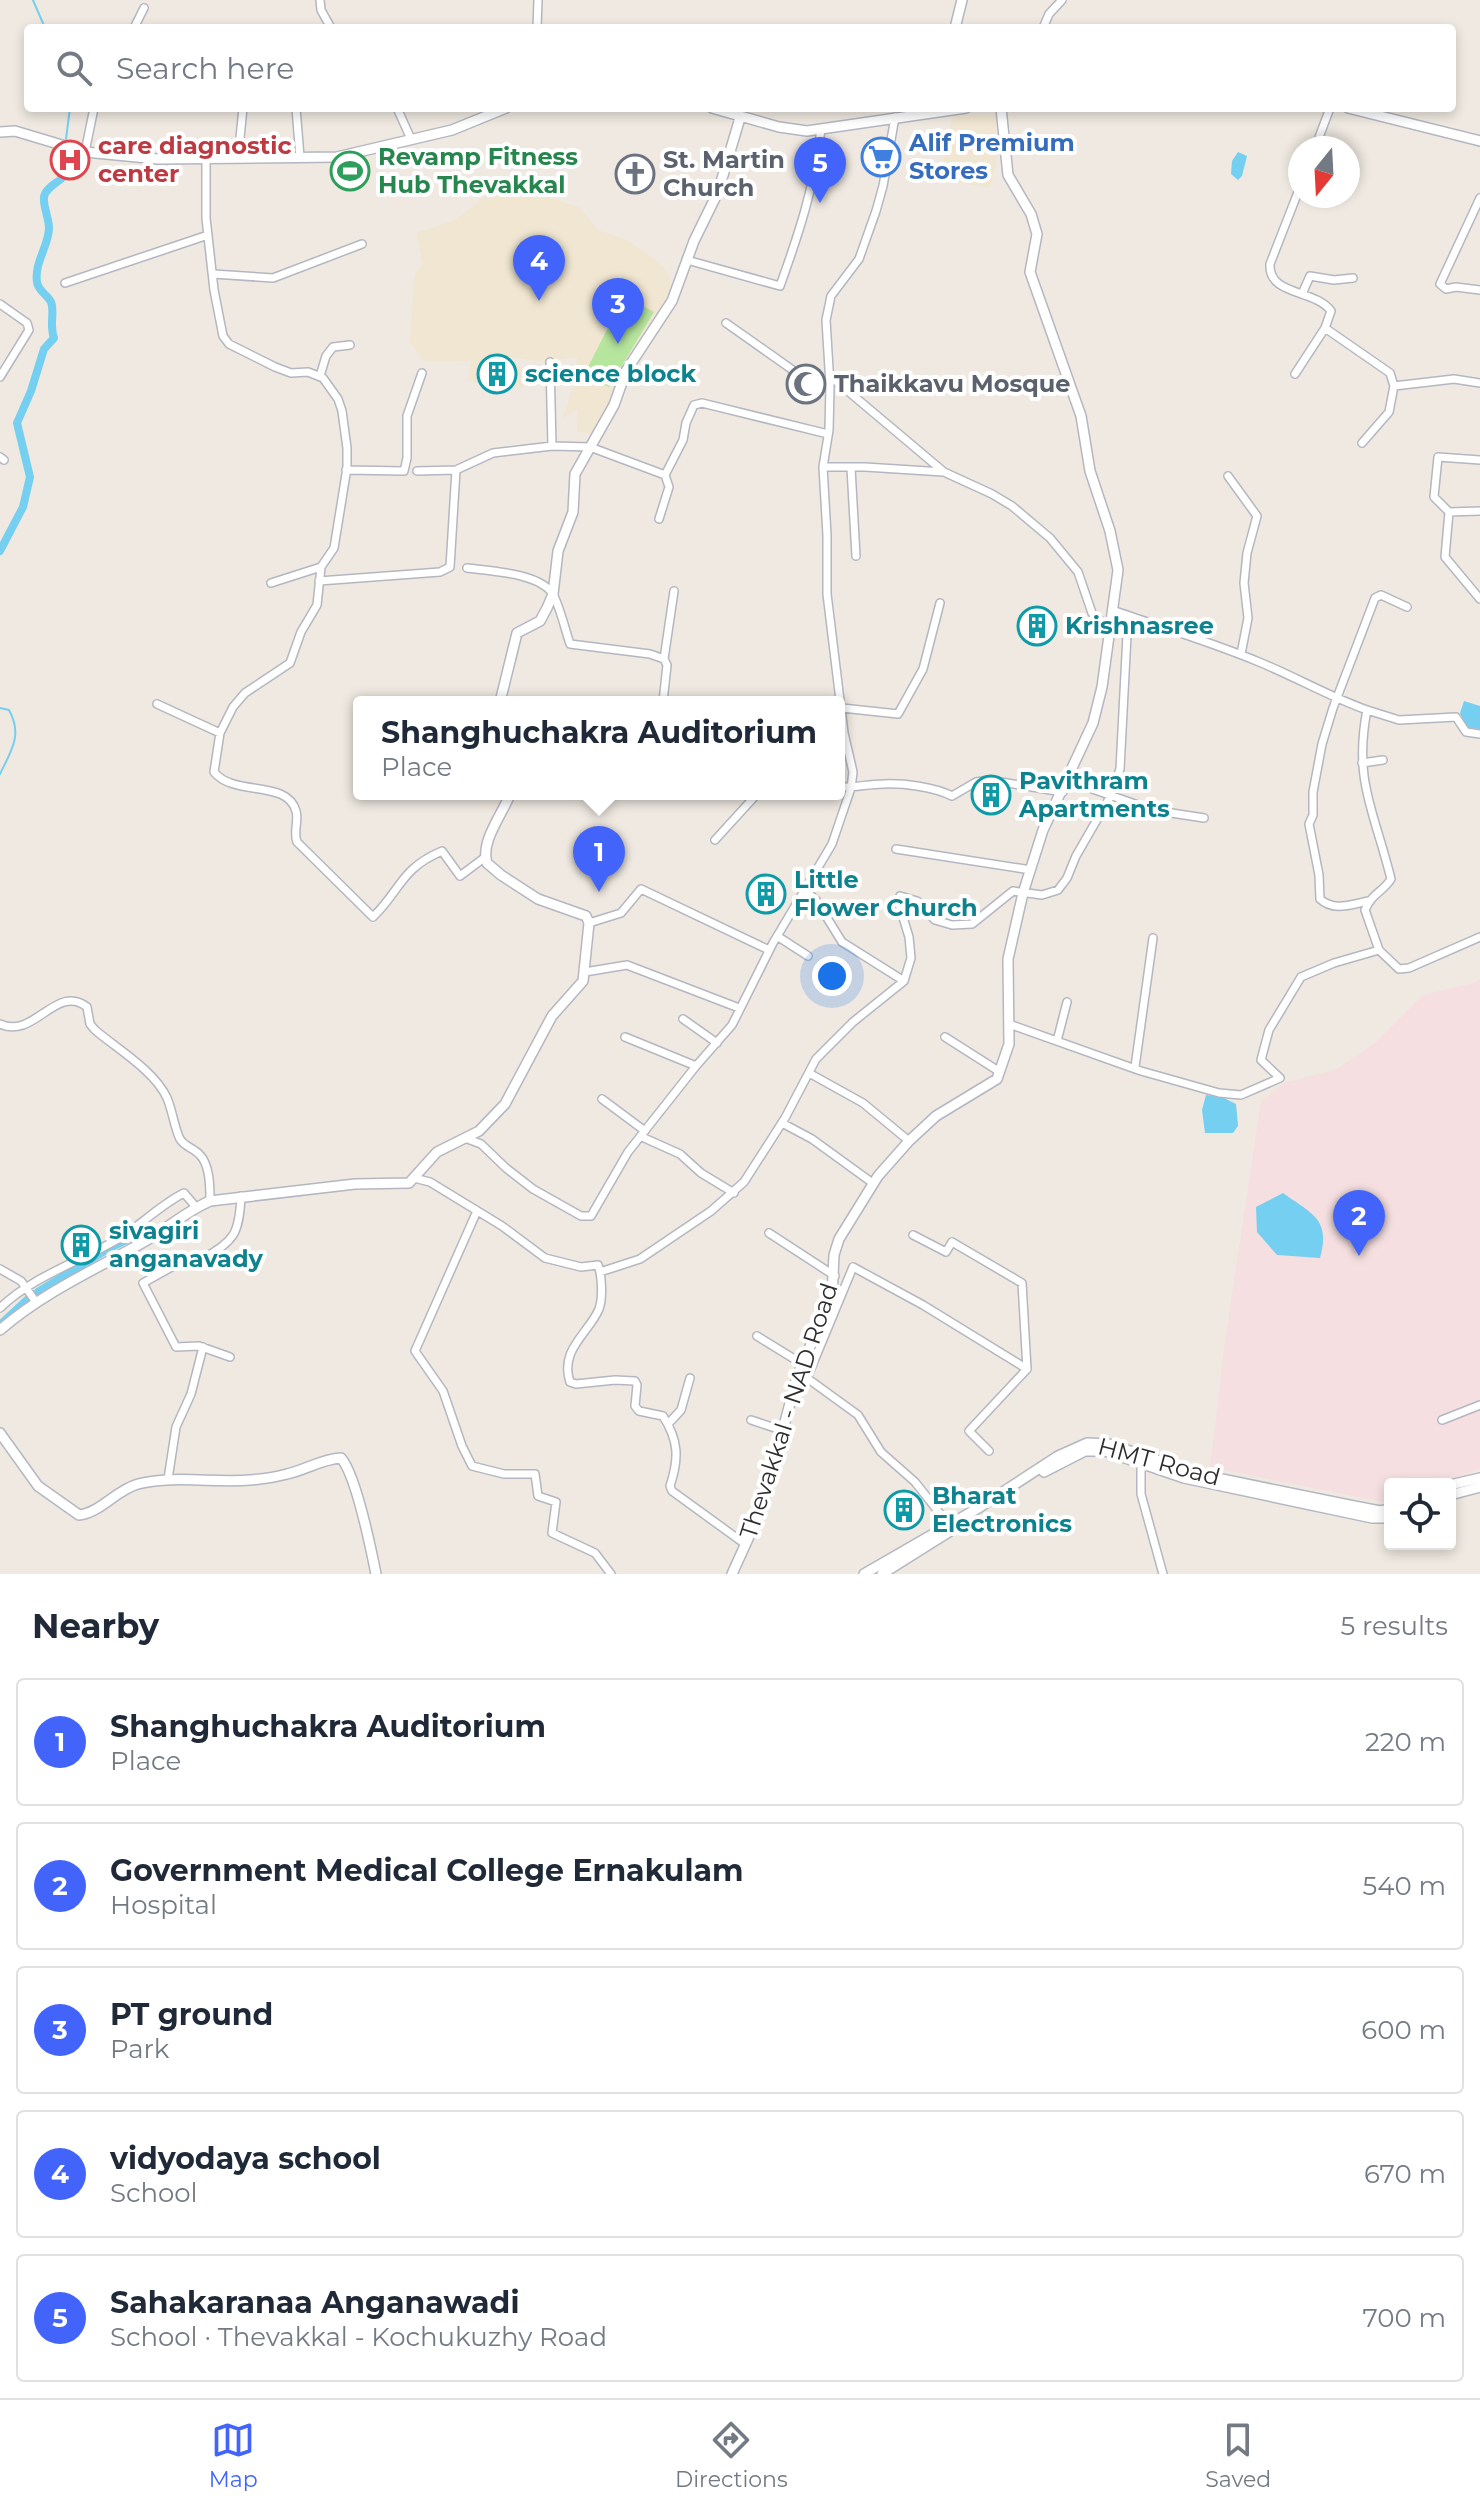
<!DOCTYPE html>
<html lang="en">
<head>
<meta charset="utf-8">
<style>
	:root { --surface:#fff; --page:#f2f2f3; --text:#1f2937; --muted:#747a83; --line:#e0e1e3; --accent:#4264fb }
	body { margin:0; font-family:Montserrat,sans-serif; background:var(--page); color:var(--text) }
	.controls { position:absolute; right:24px; bottom:24px; display:grid; overflow:hidden; border-radius:8px; box-shadow:0 4px 12px #0003 }
	.controls button { width:72px; height:72px; display:grid; place-items:center; padding:0; border:0; border-bottom:2px solid var(--line); background:var(--surface); color:var(--text); font:40px sans-serif }
	.compass { position:absolute; left:1288px; top:136px; width:72px; height:72px; border-radius:50%; background:var(--surface); box-shadow:0 4px 12px #0003; rotate:198deg }
	.you { position:absolute; left:832px; top:976px; width:28px; height:28px; margin:-20px; border:6px solid #fff; border-radius:50%; background:#1a73e8; box-shadow:0 0 0 12px #1a73e833 }
	.badge { display:grid; place-items:center; width:52px; height:52px; border-radius:50%; background:var(--accent); color:#fff; font-size:26px; font-weight:700 }
	.pin { position:absolute; translate:-50% -66px; filter:drop-shadow(0 2px 4px #0008) }
	.pin::after { content:''; position:absolute; top:42px; width:28px; height:24px; background:inherit; clip-path:polygon(0 0,100% 0,50% 100%) }
	.popup { position:absolute; left:353px; top:696px; width:492px; height:104px; box-sizing:border-box; display:grid; place-content:center; border-radius:8px; background:var(--surface); filter:drop-shadow(0 2px 6px #0005); font-size:26px; white-space:nowrap; color:var(--muted) }
	.popup b { font-size:30px; color:var(--text) }
	.popup::after { content:''; position:absolute; left:50%; top:100%; margin-left:-16px; border:16px solid transparent; border-top-color:var(--surface) }
	.list { margin:0; padding:0; list-style:none }
	h2 { display:flex; justify-content:space-between; align-items:center; height:104px; margin:0; padding:0 32px; font-size:34px }
	h2 small { font-size:26px; font-weight:400; color:var(--muted) }
	.list li { display:grid; grid-template-columns:52px 1fr auto; gap:24px; align-items:center; box-sizing:border-box; height:128px; margin:0 16px 16px; padding:0 16px; border:2px solid var(--line); border-radius:8px }
	.list b { display:block; font-size:30px; white-space:nowrap }
	.list p { margin:0; font-size:26px; white-space:nowrap; color:var(--muted) }
	.list em { font-size:26px; font-style:normal; color:var(--muted) }
	.icon { flex:none; width:44px; height:44px; fill:none; stroke:currentColor; stroke-width:2; stroke-linecap:round; stroke-linejoin:round }
	.map { position:relative; flex:none; width:1480px; height:1574px; overflow:hidden }
	.search { position:absolute; background:var(--surface); box-shadow:0 4px 12px #0003; left:24px; right:24px; top:24px; height:88px; display:flex; align-items:center; gap:20px; box-sizing:border-box; padding:0 28px; border-radius:8px; color:var(--muted); font-size:30px }
	.sheet { height:824px; background:var(--surface) }
	nav { display:flex; justify-content:space-around; align-items:center; box-sizing:border-box; height:112px; border-top:2px solid var(--line); background:var(--surface); font-size:22px; color:var(--muted) }
	nav a { display:grid; justify-items:center; gap:4px }
	nav .on { color:var(--accent) }
	.map>svg:first-child { display:block }
</style>
</head>
<body>
<div class="map">
<svg width="1480" height="1574" viewBox="0 0 1480 1574">
	<rect width="100%" height="100%" fill="#efe9e1"/>
	<path fill="#f0e6d1" d="M953,115L996,116V162L990,188L939,179Z
		M518,188L579,207L598,230L625,239L656,260L668,273L671,285L660,318L592,433L577,432L578,409L563,418L577,373V357L544,362L502,356L524,370L523,388L491,386L468,380L471,361L425,362L410,342L414,276L423,264L416,233L456,220L489,193Z"/>
	<path fill="#f5dfe0" d="M1480,979V1469L1438,1484H1390V1500L1383,1502L1210,1467L1226,1335L1261,1101L1284,1083L1337,1069L1375,1043L1423,995L1474,983Z"/>
	<path fill="#b6e59e" d="M624,296L654,312L609,387L584,375Z"/>
	<path fill="#75cff0" d="M1238,152L1247,156L1242,176L1238,180L1231,174L1232,161Z
		M1464,701L1480,706V729L1467,728L1460,713Z
		M1206,1095L1222,1097L1236,1104L1238,1126L1233,1133H1205L1202,1110Z
		M1283,1193C1312,1214 1331,1219 1320,1258L1277,1255L1257,1232L1256,1207Z"/>
	<g fill="none" stroke-linecap="round" stroke-linejoin="round">
		<path stroke="#75cff0" stroke-width="2" d="M33,0L45,28
			M66,139L70,108
			M0,708L9,710C23,735 11,751 0,774"/>
		<path stroke="#75cff0" stroke-width="8" d="M0,551L23,507L30,477L17,423L31,391L44,349L54,338C49,324 55,312 51,302C47,294 38,291 37,282C34,263 49,245 49,228C49,218 43,207 44,197C45,189 55,184 61,179L64,152
			M38,1292L106,1250L140,1233
			M0,1325L27,1300"/>
		<defs>
			<path id="street" d="M320,0L321,10L331,28
				M134,28L144,8
				M537,28L538,0
				M1043,28L1049,14L1062,0
				M296,108L300,157
				M397,108L411,139
				M1315,148L1330,108
				M85,152L94,108
				M206,158V218L214,290L223,336L229,344L275,367L291,373L308,372L323,378L338,399L342,411L347,448V468L334,548L321,567L317,605L301,632L290,663L245,693L233,707L220,733L214,772C234,797 287,779 296,811C299,821 293,831 297,842L373,917C401,890 400,869 442,851L460,876L484,858
				M238,158L243,108
				M1480,198L1440,284L1446,289L1456,287L1480,290
				M687,260L780,286C800,230 814,188 821,129
				M213,274L273,278L362,244
				M65,283L208,235
				M1302,294L1310,276L1334,280L1353,278
				M0,304L27,323L29,330L0,377
				M726,323L804,378L830,385
				M1325,328L1390,373L1394,386L1454,379L1480,383
				M550,362L552,446
				M1295,374L1325,328L1331,311C1315,289 1268,296 1270,264L1300,187
				M320,376L326,356L333,347L350,345
				M830,376L944,472
				M1362,443L1389,412L1394,386
				M0,457L4,460
				M1480,460L1438,457L1434,497L1449,512L1480,511
				M823,467H865L944,472L992,494L1012,506L1050,538L1078,572L1092,613L1109,628
				M851,468L856,556
				M346,470L404,471L407,458V416L422,373
				M417,471L456,470L493,453L552,446L590,447L665,475L669,487L659,519
				M665,475L683,440L686,423L694,405L702,403L828,434
				M1228,476L1257,516L1247,553L1244,583L1248,618L1241,654
				M1449,512L1445,557L1480,599
				M467,568C491,571 542,573 554,596C561,611 565,629 570,644L650,654L664,659L667,665L663,702
				M319,581L440,572L450,567L456,470
				M271,583L321,567
				M1112,610C1161,627 1211,642 1259,662C1296,677 1330,697 1367,710C1353,781 1375,813 1391,879C1383,892 1372,893 1365,910L1379,950L1399,969L1409,968L1480,937
				M664,659L674,591
				M157,704L220,733
				M842,708L898,714L923,669L940,603
				M1367,710L1399,720L1456,717L1466,732L1480,734
				M1362,763L1383,760
				M1067,780L1152,810L1204,818
				M839,787C854,788 868,784 883,784C904,783 934,787 952,796L976,782L989,780L1063,792
				M715,840L757,794
				M896,849L1031,870
				M806,891L816,900L842,942L904,981
				M1369,901C1352,904 1334,912 1320,899L1319,875L1309,824L1313,815V792L1322,744L1333,708L1375,598L1381,595L1407,607
				M589,923L621,913L641,889L769,950
				M777,936L808,956
				M585,972L627,965L739,1008
				M683,1019L717,1043
				M0,1024C34,1040 56,983 87,1007L90,1024L95,1030C116,1048 155,1071 167,1098C172,1109 175,1130 180,1139C184,1146 193,1148 199,1154C210,1164 210,1187 210,1201
				M1009,1024L1141,1071L1219,1093L1241,1095L1280,1078L1261,1060L1269,1030L1301,977L1334,963L1379,950
				M625,1037L696,1066
				M945,1037L1000,1072
				M1057,1041L1067,1002
				M1135,1067L1153,938
				M809,1073L863,1103L909,1141
				M602,1099L645,1131
				M782,1123L812,1139L874,1184
				M642,1137L680,1154L701,1173L734,1193
				M465,1138L481,1144L506,1168L533,1189L581,1216H591L628,1152L696,1066L732,1025L773,943L832,844L851,788L853,772L844,733L827,594V535L823,467L829,430L830,385L826,320L831,296L859,259L876,211L883,186L895,117
				M414,1178L430,1182L502,1226L545,1258L581,1267L598,1265C602,1276 603,1298 599,1309C589,1333 559,1350 570,1382L576,1384L615,1380L635,1381L637,1385L635,1406L639,1411L663,1416C679,1441 679,1459 670,1486L672,1491L745,1544
				M477,1211L415,1351L443,1391L462,1446L472,1466L504,1474H535L538,1496L556,1502L552,1533L595,1553L611,1574
				M769,1233L835,1276
				M913,1235L946,1252L952,1242L1022,1283L1027,1369
				M0,1269L21,1281L36,1302
				M600,1272L640,1259L711,1211L744,1182L785,1118L816,1059L853,1022L904,981L911,958L909,937L898,901L900,896L917,901L935,920L952,925L972,924L1013,891L1042,895L1058,890L1067,878L1076,856L1110,797L1120,769L1128,616
				M0,1308C34,1275 83,1261 123,1236C144,1222 162,1204 184,1193L196,1207
				M757,1336L804,1365
				M230,1357L199,1346L176,1347L143,1283L186,1259L197,1263C232,1240 239,1240 241,1196
				M751,1420L784,1431
				M1442,1420L1480,1405
				M668,1424L681,1410L690,1378
				M1141,1463V1494L1163,1574
				M168,1479L176,1427L191,1394L203,1347
				M949,1525L915,1482L881,1452L858,1415L807,1378L853,1267L923,1305L1027,1369L969,1431L989,1451"/>
			<path id="secondary" d="M955,28L962,0
				M712,108L779,127L807,131L966,108
				M1348,108L1480,141
				M0,132L15,131L85,152L158,159L337,157L452,130L506,108
				M500,702L517,633L540,621L547,608L553,594L558,551L573,512L575,474L614,405L626,371L672,301L694,241L718,192L740,118
				M0,1330C45,1291 97,1269 147,1240C169,1227 187,1211 210,1201L355,1184L409,1183L437,1152L479,1131L505,1104L552,1016L583,981L589,923L586,916L538,899L501,875L487,863C480,841 503,814 510,794
				M0,1433L38,1486L79,1515C100,1513 116,1490 138,1484C175,1475 213,1483 250,1480C262,1479 276,1477 287,1474C305,1470 322,1459 341,1458C356,1475 371,1549 376,1574
				M1044,1472L1085,1451H1105L1184,1478L1372,1518H1390
				M1450,1485L1480,1478
				M1450,1495L1480,1487
				M732,1574L762,1508L797,1377L832,1296L834,1255L839,1239L878,1176L909,1141L936,1116L997,1079L1009,1044L1008,959L1023,893L1043,830L1093,723L1102,687L1118,570L1110,531L1090,471L1081,416L1030,272L1037,234L1031,214L1008,175L1001,108
				M864,1574L980,1507L1058,1456L1087,1443L1109,1444L1186,1470L1222,1479L1349,1505L1380,1511L1390,1509
				M882,1574L960,1525"/>
		</defs>
		<use href="#street" stroke="#b4b7c1" stroke-width="10"/>
		<use href="#secondary" stroke="#b4b7c1" stroke-width="12"/>
		<use href="#street" stroke="#fff" stroke-width="7"/>
		<use href="#secondary" stroke="#fff" stroke-width="9"/>
	</g>
	<defs>
		<symbol id="supermarket-ring" viewBox="-11 -11 22 22"><circle r="9.5" fill="#fff" stroke="#3f7fe0" stroke-width="1.5"/><path d="M-6-5.5h2.5l.6 2H6L4.5 2H-2.5L-4.4-4H-6ZM-1.5 3.2a1.3 1.3 0 1 0 .1 0ZM3 3.2a1.3 1.3 0 1 0 .1 0Z" fill="#3f7fe0"/></symbol>
		<symbol id="hospital-ring" viewBox="-11 -11 22 22"><circle r="9.5" fill="#fff" stroke="#e0444e" stroke-width="1.5"/><path d="M-5-5h3v3.5h4V-5h3V5h-3V1.5h-4V5h-3Z" fill="#e0444e"/></symbol>
		<symbol id="stadium-ring" viewBox="-11 -11 22 22"><circle r="9.5" fill="#fff" stroke="#2e9e5b" stroke-width="1.5"/><path d="M0-5a6.5 5 0 1 0 0 10a6.5 5 0 1 0 0-10ZM-3.5-1.8h7v3.6h-7Z" fill="#2e9e5b"/></symbol>
		<symbol id="church-ring" viewBox="-11 -11 22 22"><circle r="9.5" fill="#fff" stroke="#6b7280" stroke-width="1.5"/><path d="M-1.2-6h2.4v3.5h3.3v2.4h-3.3V6h-2.4V-.1h-3.3v-2.4h3.3Z" fill="#6b7280"/></symbol>
		<symbol id="building-ring" viewBox="-11 -11 22 22"><circle r="9.5" fill="#fff" stroke="#0f9aa8" stroke-width="1.5"/><path d="M-4-6H4V6H1V3H-1V6H-4ZM-2.5-4.3h1.7v1.8h-1.7ZM.8-4.3h1.7v1.8H.8ZM-2.5-1h1.7V.8h-1.7ZM.8-1h1.7V.8H.8Z" fill="#0f9aa8"/></symbol>
		<symbol id="mosque-ring" viewBox="-11 -11 22 22"><circle r="9.5" fill="#fff" stroke="#6b7280" stroke-width="1.5"/><path d="M3.5-4.9A6 6 0 1 0 3.5 4.9A5 5 0 1 1 3.5-4.9Z" fill="#6b7280"/></symbol>
	</defs>
	<g fill-rule="evenodd">
		<use href="#supermarket-ring" x="859" y="135" width="44" height="44"/>
		<use href="#hospital-ring" x="48" y="138" width="44" height="44"/>
		<use href="#stadium-ring" x="328" y="149" width="44" height="44"/>
		<use href="#church-ring" x="613" y="152" width="44" height="44"/>
		<use href="#building-ring" x="475" y="352" width="44" height="44"/>
		<use href="#mosque-ring" x="784" y="362" width="44" height="44"/>
		<use href="#building-ring" x="1015" y="604" width="44" height="44"/>
		<use href="#building-ring" x="969" y="773" width="44" height="44"/>
		<use href="#building-ring" x="744" y="872" width="44" height="44"/>
		<use href="#building-ring" x="59" y="1223" width="44" height="44"/>
		<use href="#building-ring" x="882" y="1488" width="44" height="44"/>
	</g>
	<g text-anchor="middle" stroke-width="8" stroke-linejoin="round" paint-order="stroke">
		<g font-size="24" font-weight="bold" fill="#366cbe" stroke="#fff" text-anchor="start">
			<text x="909" y="151">Alif Premium<tspan x="909" dy="28">Stores</tspan></text>
		</g>
		<g font-size="24" font-weight="bold" fill="#be3a42" stroke="#fff" text-anchor="start">
			<text x="98" y="154">care diagnostic<tspan x="98" dy="28">center</tspan></text>
		</g>
		<g font-size="24" font-weight="bold" fill="#27864d" stroke="#fff" text-anchor="start">
			<text x="378" y="165">Revamp Fitness<tspan x="378" dy="28">Hub Thevakkal</tspan></text>
		</g>
		<g font-size="24" font-weight="bold" fill="#5b616d" stroke="#fff" text-anchor="start">
			<text x="663" y="168">St. Martin<tspan x="663" dy="28">Church</tspan></text>
			<text x="834" y="392">Thaikkavu Mosque</text>
		</g>
		<g font-size="24" font-weight="bold" fill="#0d838f" stroke="#fff" text-anchor="start">
			<text x="525" y="382">science block</text>
			<text x="1065" y="634">Krishnasree</text>
			<text x="1019" y="789">Pavithram<tspan x="1019" dy="28">Apartments</tspan></text>
			<text x="794" y="888">Little<tspan x="794" dy="28">Flower Church</tspan></text>
			<text x="109" y="1239">sivagiri<tspan x="109" dy="28">anganavady</tspan></text>
			<text x="932" y="1504">Bharat<tspan x="932" dy="28">Electronics</tspan></text>
		</g>
		<g font-size="24" fill="#2e2e2e" stroke="#fff">
			<text transform="translate(789 1411) rotate(-72)" y="8">Thevakkal - NAD Road</text>
			<text transform="translate(1159 1462) rotate(15)" y="8">HMT Road</text>
		</g>
	</g>
</svg>
<div class="controls">
<button><svg class="icon" aria-label="locate" viewBox="0 0 24 24"><circle cx="12" cy="12" r="6"/><path d="M12 2v4M12 18v4M2 12h4M18 12h4"/></svg></button>
</div>
<svg class="compass" viewBox="-18 -18 36 36"><path d="M0-13l5 13h-10z" fill="#e53935"/><path d="M0 13l5-13h-10z" fill="#747a83"/></svg>
<div class="you"></div>
<div class="pin badge" style="left:599px;top:892px">1</div>
<div class="popup"><b>Shanghuchakra Auditorium</b>Place</div>
<div class="pin badge" style="left:1359px;top:1256px">2</div>
<div class="pin badge" style="left:618px;top:344px">3</div>
<div class="pin badge" style="left:539px;top:301px">4</div>
<div class="pin badge" style="left:820px;top:203px">5</div>
<div class="search"><svg class="icon" aria-label="search" viewBox="0 0 24 24"><circle cx="10" cy="10" r="6"/><path d="M15 15l6 6"/></svg>Search here</div>
</div>
<section class="sheet">
<h2>Nearby<small>5 results</small></h2>
<ul class="list">
<li><span class="badge">1</span><div><b>Shanghuchakra Auditorium</b><p>Place</p></div><em>220 m</em></li>
<li><span class="badge">2</span><div><b>Government Medical College Ernakulam</b><p>Hospital</p></div><em>540 m</em></li>
<li><span class="badge">3</span><div><b>PT ground</b><p>Park</p></div><em>600 m</em></li>
<li><span class="badge">4</span><div><b>vidyodaya school</b><p>School</p></div><em>670 m</em></li>
<li><span class="badge">5</span><div><b>Sahakaranaa Anganawadi</b><p>School · Thevakkal - Kochukuzhy Road</p></div><em>700 m</em></li>
</ul>
</section>
<nav>
<a class="on"><svg class="icon" aria-label="map" viewBox="0 0 24 24"><path d="M3 6l6-2 6 2 6-2v14l-6 2-6-2-6 2zM9 4v14M15 6v14"/></svg>Map</a>
<a><svg class="icon" aria-label="directions" viewBox="0 0 24 24"><path d="M12 3l9 9-9 9-9-9zM9 14v-3h6M13 9l2 2-2 2"/></svg>Directions</a>
<a><svg class="icon" aria-label="saved" viewBox="0 0 24 24"><path d="M7 4h10v16l-5-4-5 4z"/></svg>Saved</a>
</nav>
</body>
</html>
